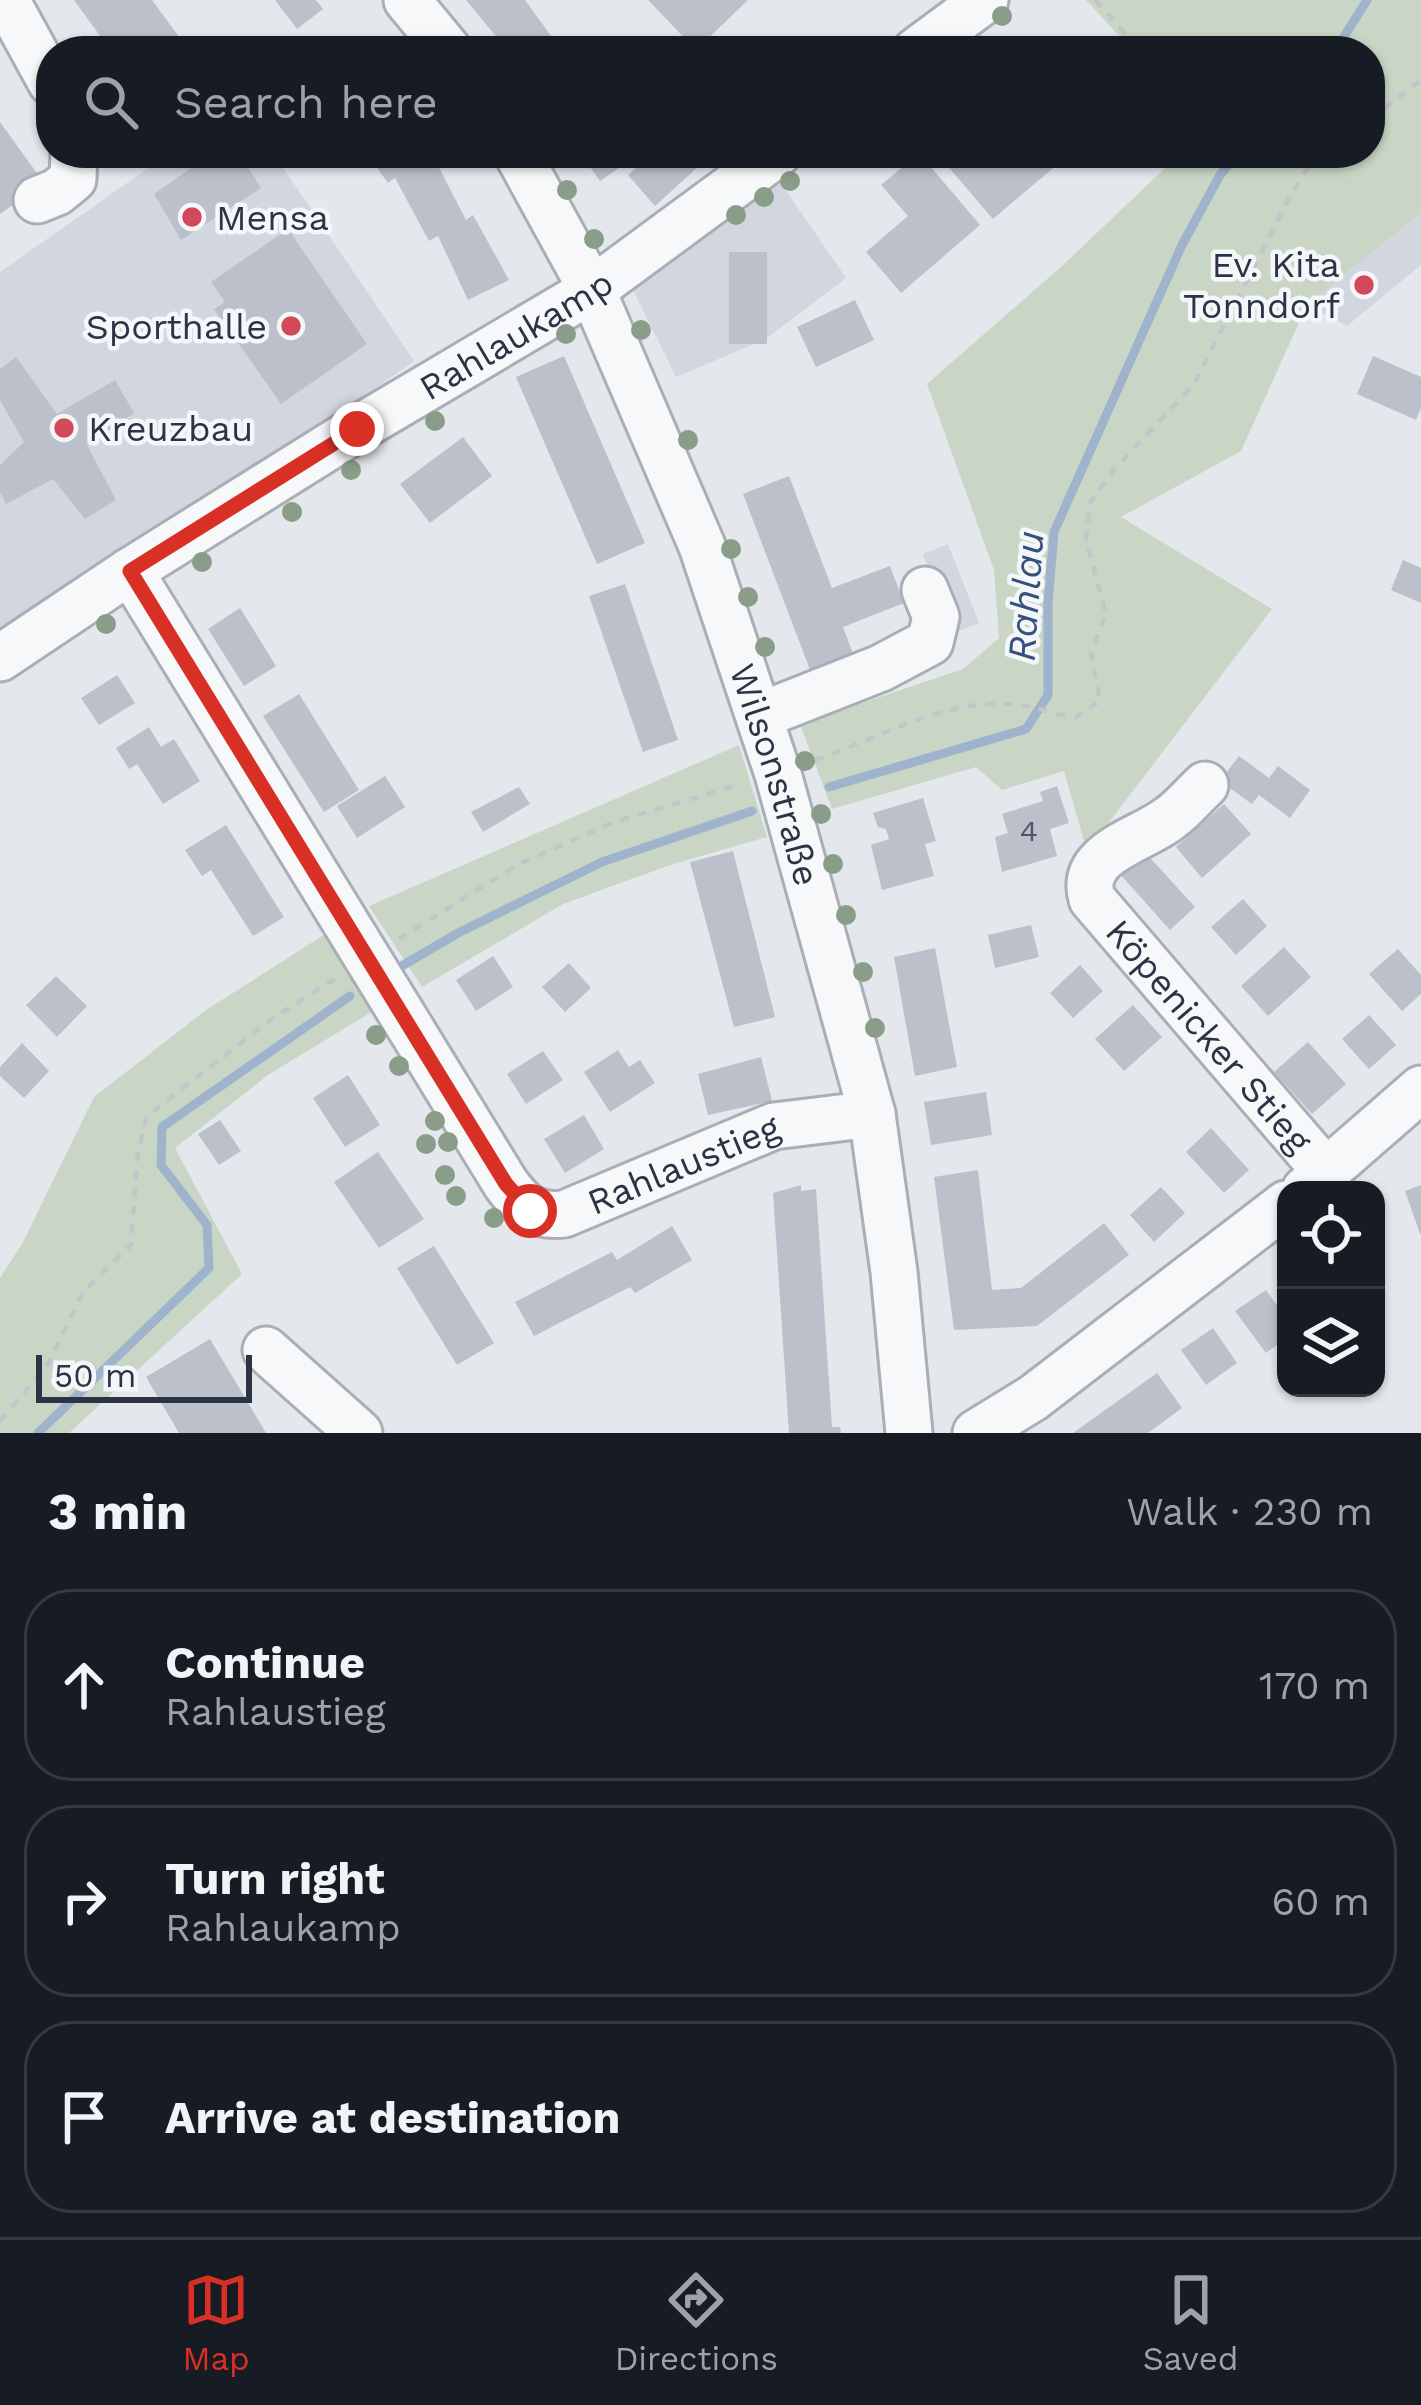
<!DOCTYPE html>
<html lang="en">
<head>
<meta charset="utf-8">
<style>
	:root { --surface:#171b24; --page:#20242c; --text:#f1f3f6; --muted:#9ea1a6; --line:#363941; --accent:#d93025 }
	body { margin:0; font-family:"Work Sans",sans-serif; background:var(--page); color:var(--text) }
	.controls { position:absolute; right:36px; bottom:36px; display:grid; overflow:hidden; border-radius:24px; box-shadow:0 3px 9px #0004 }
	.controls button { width:108px; height:108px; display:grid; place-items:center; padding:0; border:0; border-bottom:3px solid var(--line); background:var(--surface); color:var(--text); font:60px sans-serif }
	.scale { position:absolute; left:36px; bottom:30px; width:216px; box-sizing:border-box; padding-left:12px; border:6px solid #2b3445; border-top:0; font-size:33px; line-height:42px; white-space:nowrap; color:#2b3445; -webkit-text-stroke:9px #f4f6f9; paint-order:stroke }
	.stop { position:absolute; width:36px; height:36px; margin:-27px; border:9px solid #d93025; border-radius:50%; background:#fff }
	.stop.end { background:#d93025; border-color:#fff; box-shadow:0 3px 12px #0008 }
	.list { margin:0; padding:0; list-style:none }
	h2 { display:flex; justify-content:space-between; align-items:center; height:156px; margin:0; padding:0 48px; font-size:51px }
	h2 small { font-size:39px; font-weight:400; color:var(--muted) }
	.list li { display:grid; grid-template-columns:78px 1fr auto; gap:36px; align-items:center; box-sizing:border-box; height:192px; margin:0 24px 24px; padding:0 24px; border:3px solid var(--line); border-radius:48px }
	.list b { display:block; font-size:45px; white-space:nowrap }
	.list p { margin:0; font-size:39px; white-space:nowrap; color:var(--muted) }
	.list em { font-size:39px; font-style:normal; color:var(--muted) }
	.icon { flex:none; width:66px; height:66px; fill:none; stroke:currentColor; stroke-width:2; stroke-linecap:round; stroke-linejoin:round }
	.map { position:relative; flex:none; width:1421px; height:1433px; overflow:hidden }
	.search { position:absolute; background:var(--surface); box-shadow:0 3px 9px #0004; left:36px; right:36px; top:36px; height:132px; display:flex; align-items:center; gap:30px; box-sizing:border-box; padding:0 42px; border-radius:48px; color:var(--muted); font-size:45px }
	.sheet { height:804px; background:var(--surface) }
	nav { display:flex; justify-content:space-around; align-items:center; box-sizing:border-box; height:168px; border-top:3px solid var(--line); background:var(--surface); font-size:33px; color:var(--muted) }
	nav a { display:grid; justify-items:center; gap:6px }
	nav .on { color:var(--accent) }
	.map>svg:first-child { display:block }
</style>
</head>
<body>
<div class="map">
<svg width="1421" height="1433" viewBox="0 0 1421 1433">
	<rect width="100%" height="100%" fill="#e4e7ec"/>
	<path fill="#d2d6de" d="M170,153H273L414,361L0,654V272Z
		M774,173L846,278L766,339L676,377L630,284Z
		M1421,213V265L1347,326L1307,305Z
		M948,544L979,623L953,633L923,554Z"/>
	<path fill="#c9d6c5" d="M1086,0H1421V213L1307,305L1241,451L1121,517L1272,609L1087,851L1064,771L1002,790L976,767L832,809L800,724L963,669L999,638L994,570L927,384L1061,267L1181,153H1370V51H1133Z
		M739,745L767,837L670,865L563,904L422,987L369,906Z
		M330,931L373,1011L268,1075L175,1148L242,1274L69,1433H0V1278L23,1242L94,1097L206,1010Z"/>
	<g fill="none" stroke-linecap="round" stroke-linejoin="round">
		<path stroke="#9fb4cc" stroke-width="9" d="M1335,51L1367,0
			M829,787L1026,729L1048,695V603L1054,532L1182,245L1220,175L1239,153
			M400,967L458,933L602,862L752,811
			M38,1433L209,1268L207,1225L161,1165L162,1127L350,996"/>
	</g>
	<path fill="#bbc0ca" d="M74,0H152L185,45L178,51H111Z
		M275,0H316L323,9L297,29Z
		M466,0H525L562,51H508Z
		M648,0H748L696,50Z
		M0,122L44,183L0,214Z
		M213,153H239L261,188L181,240L154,194Z
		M366,153H419L424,161L433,156L466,220L473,215L509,280L468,300L438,236L429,241L395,178L388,183Z
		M580,153H628L632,159L600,181Z
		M653,153H709L711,155L655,206L628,175Z
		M919,153L980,225L901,293L866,252L908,216L881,185Z
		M957,153H1071L993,219L945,163Z
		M288,229L367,344L281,404L214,309L225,302L211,282Z
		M729,252H767V344H729Z
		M855,300L874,340L816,367L797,327Z
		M564,356L645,543L597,564L516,377Z
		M1373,356L1421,377V408L1416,420L1357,394Z
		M16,357L57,414L115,380L134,413L87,445L116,500L85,519L53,479L6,504L0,492V465L24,442L0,400V369Z
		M463,437L492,476L430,523L400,484Z
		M789,476L832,588L890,566L904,603L843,627L855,659L812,675L743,494Z
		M1403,560L1421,568V603L1391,590Z
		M625,584L678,740L643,752L589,596Z
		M240,608L276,666L244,686L208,629Z
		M117,675L135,703L99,725L81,698Z
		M299,694L359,790L324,812L263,716Z
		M149,727L161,747L174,739L200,781L163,804L137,764L129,769L116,748Z
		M1239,756L1269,778L1278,766L1310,790L1290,818L1259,795L1252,804L1220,781Z
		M385,776L405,807L357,838L337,806Z
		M1057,786L1069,823L1050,829L1057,856L1002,872L995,837L1008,833L1002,814L1043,801L1040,792Z
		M519,787L530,804L483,832L471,812Z
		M923,798L936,841L925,844L934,876L882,890L871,845L889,839L886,829L878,827L873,813Z
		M1224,804L1251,834L1202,878L1176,847Z
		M226,825L284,917L253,936L211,870L202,876L185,850Z
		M733,851L775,1017L734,1027L690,862Z
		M1144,851L1195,907L1170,930L1119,873Z
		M1243,899L1267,926L1236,955L1211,927Z
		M1031,925L1039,957L995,968L988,935Z
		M1284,947L1311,977L1268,1016L1241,986Z
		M935,948L957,1067L915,1076L894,957Z
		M1398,949L1421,975V994L1402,1011L1369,974Z
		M493,956L513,987L476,1011L456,980Z
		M569,963L591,988L565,1012L542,987Z
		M1080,965L1103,991L1073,1018L1050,993Z
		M56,976L87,1006L57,1037L26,1005Z
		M1133,1005L1162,1037L1124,1071L1095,1039Z
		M1369,1015L1396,1045L1369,1069L1342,1039Z
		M1308,1042L1346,1084L1312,1114L1274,1072Z
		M22,1043L49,1071L24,1098L0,1076V1067Z
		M618,1050L629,1067L640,1060L655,1083L610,1112L584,1072Z
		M543,1051L563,1080L526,1104L507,1074Z
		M761,1057L772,1101L708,1115L698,1074Z
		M348,1075L380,1125L345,1147L313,1098Z
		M986,1092L992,1135L931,1145L924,1102Z
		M584,1115L604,1149L565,1173L544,1139Z
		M220,1120L241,1151L219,1165L198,1134Z
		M1211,1128L1249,1170L1224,1193L1186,1152Z
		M378,1152L424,1219L379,1248L334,1182Z
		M978,1170L992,1290L1021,1288L1104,1223L1129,1255L1037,1326L954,1330L934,1177Z
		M801,1185V1191L816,1189L832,1427H840L841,1433H789L773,1193Z
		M1421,1185V1234H1420L1405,1191Z
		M1161,1187L1185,1213L1154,1242L1130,1215Z
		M672,1226L692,1260L635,1293L630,1287L534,1336L515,1302L612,1252L617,1260Z
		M434,1246L494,1343L457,1365L397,1268Z
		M1266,1290L1286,1318V1339L1266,1353L1235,1311Z
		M1213,1328L1237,1363L1206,1385L1181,1350Z
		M210,1339L266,1433H179L146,1377Z
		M1157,1373L1182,1408L1148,1433H1073Z"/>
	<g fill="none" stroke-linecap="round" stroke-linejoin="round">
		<defs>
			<g id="minor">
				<path d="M6,0L51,82"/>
				<path d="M407,0L449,51"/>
				<path d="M916,51L985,0"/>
				<path id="s1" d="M517,153L592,290L702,546L778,774L872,1114L894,1272L909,1433"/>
				<path d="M37,200L57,192L73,179L74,153"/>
				<path id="s2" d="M130,571L506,1184C523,1207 535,1217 564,1214L774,1126L872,1114"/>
				<path id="s3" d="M0,658L130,571L357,429L592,290L778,153"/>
				<path d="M759,716L881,668L930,642L936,617L925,590"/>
				<path id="s4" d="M1205,785C1193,796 1183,809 1170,818C1141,841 1078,852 1092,899L1327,1173"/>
				<path d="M1305,1190L1421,1089"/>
				<path d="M266,1350L359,1433"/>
				<path d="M976,1433L1033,1398L1286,1204"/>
			</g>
		</defs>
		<use href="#minor" stroke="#a9aeb7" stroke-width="51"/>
		<path stroke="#c2c5cb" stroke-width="4.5" stroke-dasharray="9 9" stroke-linecap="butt" d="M1095,0L1141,51
			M1370,120L1421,80
			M815,760C883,737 946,696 1021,705C1039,708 1058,715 1076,717L1100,701L1091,652L1106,615L1086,539L1090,503L1112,472L1194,384L1290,196L1317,153
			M399,939L517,865L614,822L741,784
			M0,1421L47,1366L83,1292L131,1245L137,1160L146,1117L273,1018L338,977"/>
		<use href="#minor" stroke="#f7f8fa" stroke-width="45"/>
	</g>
	<g fill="#899d89">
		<circle cx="1002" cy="16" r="10"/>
		<circle cx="790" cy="181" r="10"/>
		<circle cx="567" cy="190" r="10"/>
		<circle cx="764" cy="197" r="10"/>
		<circle cx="736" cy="215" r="10"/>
		<circle cx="594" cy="239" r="10"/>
		<circle cx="641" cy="330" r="10"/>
		<circle cx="566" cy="334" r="10"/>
		<circle cx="435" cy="421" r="10"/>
		<circle cx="688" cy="440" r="10"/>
		<circle cx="351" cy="470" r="10"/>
		<circle cx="292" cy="512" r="10"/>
		<circle cx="731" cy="549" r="10"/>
		<circle cx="202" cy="562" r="10"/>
		<circle cx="748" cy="597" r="10"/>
		<circle cx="106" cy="624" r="10"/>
		<circle cx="765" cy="647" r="10"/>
		<circle cx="805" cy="761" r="10"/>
		<circle cx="821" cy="814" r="10"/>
		<circle cx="833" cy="864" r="10"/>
		<circle cx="846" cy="915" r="10"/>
		<circle cx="863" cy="972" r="10"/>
		<circle cx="875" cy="1028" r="10"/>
		<circle cx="376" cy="1035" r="10"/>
		<circle cx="399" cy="1066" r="10"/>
		<circle cx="435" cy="1121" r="10"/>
		<circle cx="448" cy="1142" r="10"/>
		<circle cx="426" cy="1144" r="10"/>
		<circle cx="445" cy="1175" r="10"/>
		<circle cx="456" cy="1196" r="10"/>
		<circle cx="494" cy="1218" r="10"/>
	</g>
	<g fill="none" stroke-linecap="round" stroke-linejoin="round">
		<path stroke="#d93025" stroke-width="15" d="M357,429L130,571L506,1184L530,1211"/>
	</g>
	<g fill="#d1495b" stroke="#f4f6f9" stroke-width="4.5">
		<circle cx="192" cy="217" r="12"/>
		<circle cx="1364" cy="285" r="12"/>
		<circle cx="291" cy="326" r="12"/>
		<circle cx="64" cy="428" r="12"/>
	</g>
	<g text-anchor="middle" stroke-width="9" stroke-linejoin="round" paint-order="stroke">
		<g font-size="30" fill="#4f5766">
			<text x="1029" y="841">4</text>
		</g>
		<g font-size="36" fill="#2b3445" stroke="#f4f6f9" text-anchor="start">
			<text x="216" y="230">Mensa</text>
			<text x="1340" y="277" text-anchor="end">Ev. Kita<tspan x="1340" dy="41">Tonndorf</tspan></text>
			<text x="267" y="339" text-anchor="end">Sporthalle</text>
			<text x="88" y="441">Kreuzbau</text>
		</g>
		<g font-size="36" fill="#2b3445" stroke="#f4f6f9">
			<text dy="13" stroke="none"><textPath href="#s3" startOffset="609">Rahlaukamp</textPath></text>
			<text dy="13" stroke="none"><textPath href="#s1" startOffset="675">Wilsonstraße</textPath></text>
			<text dy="13" stroke="none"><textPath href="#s4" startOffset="351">Köpenicker Stieg</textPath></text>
			<text dy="13" stroke="none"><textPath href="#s2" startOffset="918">Rahlaustieg</textPath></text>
		</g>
		<g font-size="39" font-style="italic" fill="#34527a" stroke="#f4f6f9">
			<text transform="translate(1025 596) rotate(-86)" y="14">Rahlau</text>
		</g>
	</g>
</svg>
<div class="controls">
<button><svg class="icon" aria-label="locate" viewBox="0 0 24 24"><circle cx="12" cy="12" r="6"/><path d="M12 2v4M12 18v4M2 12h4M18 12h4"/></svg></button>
<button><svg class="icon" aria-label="layers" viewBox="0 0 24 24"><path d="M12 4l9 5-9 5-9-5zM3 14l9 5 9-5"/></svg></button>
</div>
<div class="scale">50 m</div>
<div class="stop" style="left:530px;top:1211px"></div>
<div class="stop end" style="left:357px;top:429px"></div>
<div class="search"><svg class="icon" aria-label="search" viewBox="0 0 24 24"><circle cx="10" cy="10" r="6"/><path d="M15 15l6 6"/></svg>Search here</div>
</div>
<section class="sheet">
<h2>3 min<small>Walk · 230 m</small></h2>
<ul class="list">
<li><svg class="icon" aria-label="ahead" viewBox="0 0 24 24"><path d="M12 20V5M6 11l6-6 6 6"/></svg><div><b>Continue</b><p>Rahlaustieg</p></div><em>170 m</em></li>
<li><svg class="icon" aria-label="right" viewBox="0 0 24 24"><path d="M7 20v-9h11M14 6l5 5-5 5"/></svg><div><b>Turn right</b><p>Rahlaukamp</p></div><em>60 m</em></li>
<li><svg class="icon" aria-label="arrive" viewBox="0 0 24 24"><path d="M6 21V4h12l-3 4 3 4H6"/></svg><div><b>Arrive at destination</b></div></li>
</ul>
</section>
<nav>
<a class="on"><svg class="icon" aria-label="map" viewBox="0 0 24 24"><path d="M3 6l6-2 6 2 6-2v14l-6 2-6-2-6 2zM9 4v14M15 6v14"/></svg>Map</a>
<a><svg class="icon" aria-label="directions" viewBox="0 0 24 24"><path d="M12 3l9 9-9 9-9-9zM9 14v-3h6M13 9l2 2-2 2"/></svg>Directions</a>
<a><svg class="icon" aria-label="saved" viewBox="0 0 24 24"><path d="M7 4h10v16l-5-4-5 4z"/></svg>Saved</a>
</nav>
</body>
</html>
